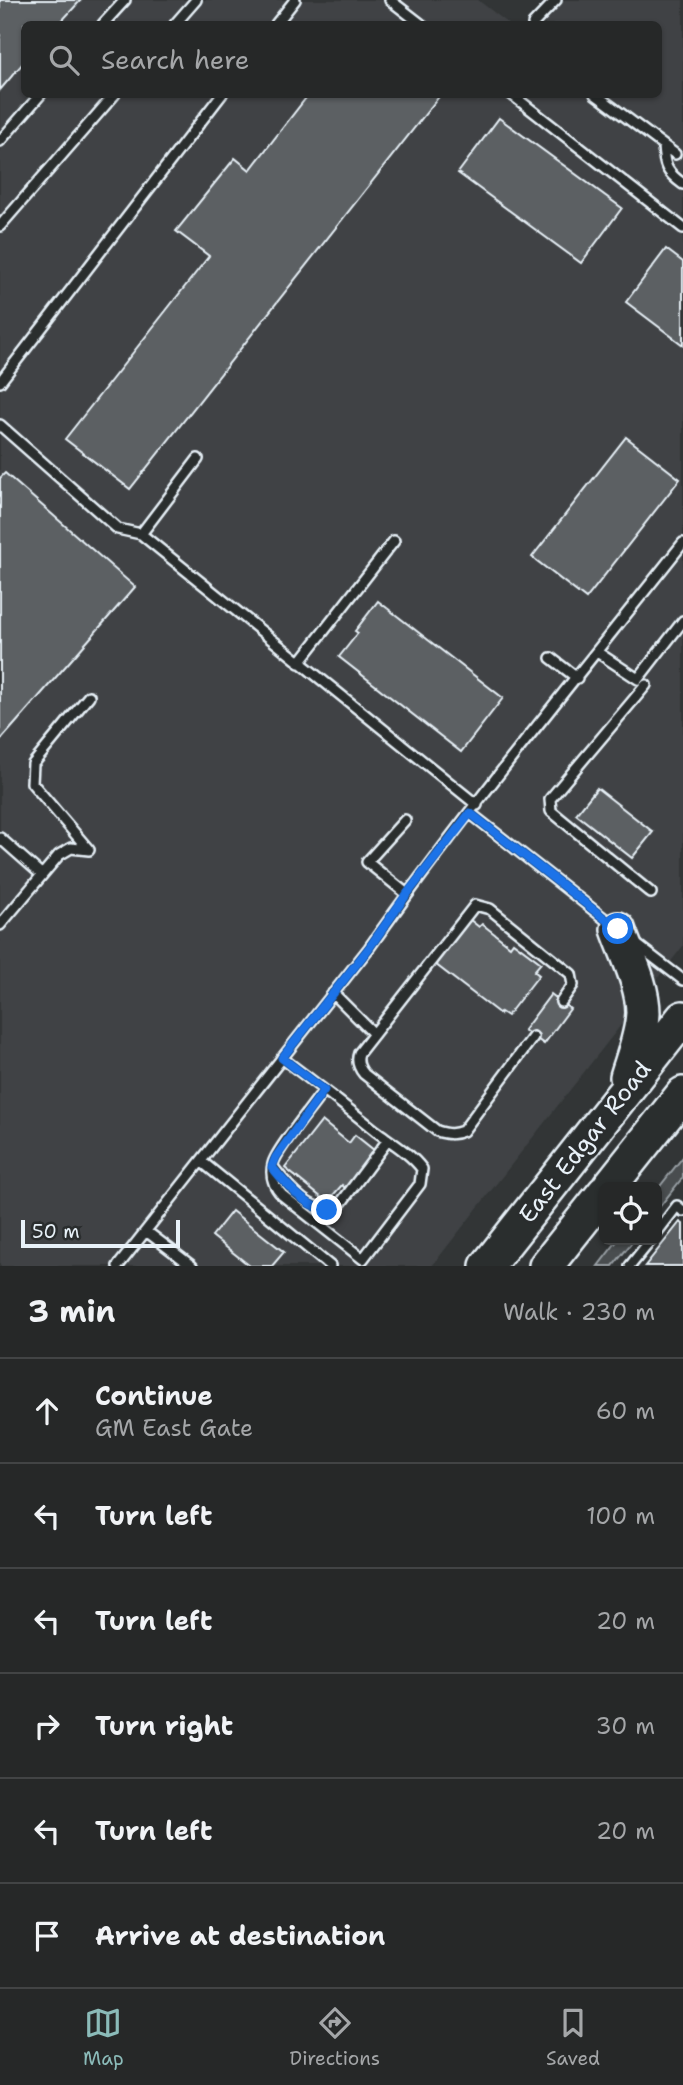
<!DOCTYPE html>
<html lang="en">
<head>
<meta charset="utf-8">
<style>
	:root { --surface:#262828; --page:#2e3030; --text:#f1f3f6; --muted:#a4a6a8; --line:#424445; --accent:#8bbbb9 }
	body { margin:0; font-family:"Shantell Sans",sans-serif; background:var(--page); color:var(--text) }
	.controls { position:absolute; right:21px; bottom:21px; display:grid; overflow:hidden; border-radius:10px; box-shadow:0 2px 5px #0004 }
	.controls button { width:63px; height:63px; display:grid; place-items:center; padding:0; border:0; border-bottom:2px solid var(--line); background:var(--surface); color:var(--text); font:35px sans-serif }
	.scale { position:absolute; left:21px; bottom:18px; width:159px; box-sizing:border-box; padding-left:7px; border:4px solid #e8f1f8; border-top:0; font-size:19px; line-height:24px; white-space:nowrap; color:#e8f1f8; -webkit-text-stroke:5px #2a2d2e; paint-order:stroke }
	.stop { position:absolute; width:21px; height:21px; margin:-16px; border:5px solid #1a73e8; border-radius:50%; background:#fff }
	.stop.end { background:#1a73e8; border-color:#fff; box-shadow:0 2px 7px #0008 }
	.list { margin:0; padding:0; list-style:none }
	h2 { display:flex; justify-content:space-between; align-items:center; height:91px; margin:0; padding:0 28px; font-size:30px }
	h2 small { font-size:23px; font-weight:400; color:var(--muted) }
	.list li { display:grid; grid-template-columns:46px 1fr auto; gap:21px; align-items:center; box-sizing:border-box; height:105px; padding:0 28px; border-top:2px solid var(--line) }
	.list b { display:block; font-size:26px; white-space:nowrap }
	.list p { margin:0; font-size:23px; white-space:nowrap; color:var(--muted) }
	.list em { font-size:23px; font-style:normal; color:var(--muted) }
	.icon { flex:none; width:38px; height:38px; fill:none; stroke:currentColor; stroke-width:2; stroke-linecap:round; stroke-linejoin:round }
	.map { position:relative; flex:none; width:683px; height:1266px; overflow:hidden }
	.search { position:absolute; background:var(--surface); box-shadow:0 2px 5px #0004; left:21px; right:21px; top:21px; height:77px; display:flex; align-items:center; gap:18px; box-sizing:border-box; padding:0 24px; border-radius:10px; color:var(--muted); font-size:26px }
	.sheet { height:721px; background:var(--surface) }
	nav { display:flex; justify-content:space-around; align-items:center; box-sizing:border-box; height:98px; border-top:2px solid var(--line); background:var(--surface); font-size:19px; color:var(--muted) }
	nav a { display:grid; justify-items:center; gap:4px }
	nav .on { color:var(--accent) }
	.map>svg:first-child { display:block }
</style>
</head>
<body>
<div class="map">
<svg width="683" height="1266" viewBox="0 0 683 1266">
	<rect width="100%" height="100%" fill="#323536"/>
	<filter id="ink" filterUnits="userSpaceOnUse"><feTurbulence type="fractalNoise" baseFrequency=".0143" numOctaves="2"/><feDisplacementMap in="SourceGraphic" scale="14" xChannelSelector="R" yChannelSelector="G"/><feConvolveMatrix kernelMatrix="1 2 1 2 8 2 1 2 1" color-interpolation-filters="sRGB"/></filter>
	<g filter="url(#ink)">
		<path fill="#3f4244" d="M0,0H478L509,24H24V94H658V24H540L560,0H683V946L432,1266H0Z"/>
		<path fill="#494d4f" stroke="#989fa4" stroke-width="2" d="M683,1157V1177L657,1210V1190Z
			M618,1240H634L613,1266H598Z"/>
		<path fill="#5c6063" stroke="#e8f1f8" stroke-width="2" d="M0,0H81L59,24H24V62L0,90Z
			M309,94H441L130,489L65,439L209,256L176,231L235,158L250,170Z
			M499,118L622,208L581,263L458,173Z
			M666,249L683,262V345L626,302Z
			M626,437L680,479L586,599L532,557Z
			M5,473L135,587L0,741V478Z
			M378,601L503,698L461,752L339,657L358,633L355,631Z
			M597,788L653,832L632,858L576,814Z
			M469,919L479,927L482,924L510,946L513,942L541,963L534,971L539,975L507,1016L501,1012L500,1014L435,964Z
			M551,994L570,1009L544,1044L524,1030Z
			M322,1121L349,1143L355,1135L375,1151L345,1188L342,1185L327,1202L285,1168Z
			M232,1211L284,1252L272,1266H250L212,1236Z
			M680,1222L683,1224V1266H645Z"/>
		<g fill="none" stroke-linecap="round" stroke-linejoin="round">
			<defs>
				<path id="lane" d="M390,0L421,24
					M103,24L125,0
					M175,24L196,0
					M276,24L295,0
					M533,24L556,0
					M511,94L683,228
					M595,94L675,154
					M0,141L41,94
					M663,145C664,166 666,172 683,184
					M0,226L115,94
					M0,382L222,94
					M0,425L118,529L141,534L477,805
					M141,534L198,459
					M597,652L638,679L683,621
					M551,658L577,678
					M299,663L394,541
					M646,685L550,799L551,811L651,893
					M470,813L614,926
					M405,820L367,862L407,894
					M0,838L42,875
					M89,850L32,783L33,764L89,696
					M0,925L59,855L71,848L89,850
					M636,944L683,980
					M333,993L374,1034
					M533,1037L463,1131C453,1135 447,1134 437,1131L364,1074C359,1068 356,1061 359,1053L475,905L490,909L571,974L573,985L561,1002
					M282,1058C314,1082 345,1106 376,1131C391,1142 411,1154 422,1169L420,1184L363,1259L282,1195C274,1187 270,1176 273,1164C276,1150 314,1105 324,1090
					M201,1161L330,1266
					M273,1167C287,1186 316,1222 341,1203L388,1140
					M146,1231L192,1266
					M657,1232L677,1206L683,1211
					M118,1266L369,948C467,809 577,677 683,543
					M630,1266L651,1240"/>
				<path id="highway" d="M618,929C627,955 643,985 643,1013C642,1035 633,1057 627,1077
					M609,1187L683,1094
					M487,1266L683,1018
					M546,1266L604,1193"/>
			</defs>
			<use href="#lane" stroke="#e8f1f8" stroke-width="14"/>
			<use href="#highway" stroke="#e8f1f8" stroke-width="38"/>
			<use href="#lane" stroke="#2a2d2e" stroke-width="9"/>
			<use href="#highway" stroke="#2a2d2e" stroke-width="33"/>
		</g>
	</g>
	<g fill="none" stroke-linecap="round" stroke-linejoin="round" filter="url(#ink)">
		<path stroke="#1a73e8" stroke-width="9" d="M327,1210C307,1209 284,1182 272,1167L276,1157L324,1090L282,1058L369,948L407,894L470,813L618,929"/>
	</g>
	<g text-anchor="middle" stroke-width="5" stroke-linejoin="round" paint-order="stroke">
		<g font-size="24" fill="#e8f1f8" stroke="#2a2d2e">
			<text transform="translate(585 1142) rotate(-52)" y="8">East Edgar Road</text>
		</g>
	</g>
</svg>
<div class="controls">
<button><svg class="icon" aria-label="locate" viewBox="0 0 24 24"><circle cx="12" cy="12" r="6"/><path d="M12 2v4M12 18v4M2 12h4M18 12h4"/></svg></button>
</div>
<div class="scale">50 m</div>
<div class="stop" style="left:618px;top:929px"></div>
<div class="stop end" style="left:327px;top:1210px"></div>
<div class="search"><svg class="icon" aria-label="search" viewBox="0 0 24 24"><circle cx="10" cy="10" r="6"/><path d="M15 15l6 6"/></svg>Search here</div>
</div>
<section class="sheet">
<h2>3 min<small>Walk · 230 m</small></h2>
<ul class="list">
<li><svg class="icon" aria-label="ahead" viewBox="0 0 24 24"><path d="M12 20V5M6 11l6-6 6 6"/></svg><div><b>Continue</b><p>GM East Gate</p></div><em>60 m</em></li>
<li><svg class="icon" aria-label="left" viewBox="0 0 24 24"><path d="M17 20v-9H6M10 6l-5 5 5 5"/></svg><div><b>Turn left</b></div><em>100 m</em></li>
<li><svg class="icon" aria-label="left" viewBox="0 0 24 24"><path d="M17 20v-9H6M10 6l-5 5 5 5"/></svg><div><b>Turn left</b></div><em>20 m</em></li>
<li><svg class="icon" aria-label="right" viewBox="0 0 24 24"><path d="M7 20v-9h11M14 6l5 5-5 5"/></svg><div><b>Turn right</b></div><em>30 m</em></li>
<li><svg class="icon" aria-label="left" viewBox="0 0 24 24"><path d="M17 20v-9H6M10 6l-5 5 5 5"/></svg><div><b>Turn left</b></div><em>20 m</em></li>
<li><svg class="icon" aria-label="arrive" viewBox="0 0 24 24"><path d="M6 21V4h12l-3 4 3 4H6"/></svg><div><b>Arrive at destination</b></div></li>
</ul>
</section>
<nav>
<a class="on"><svg class="icon" aria-label="map" viewBox="0 0 24 24"><path d="M3 6l6-2 6 2 6-2v14l-6 2-6-2-6 2zM9 4v14M15 6v14"/></svg>Map</a>
<a><svg class="icon" aria-label="directions" viewBox="0 0 24 24"><path d="M12 3l9 9-9 9-9-9zM9 14v-3h6M13 9l2 2-2 2"/></svg>Directions</a>
<a><svg class="icon" aria-label="saved" viewBox="0 0 24 24"><path d="M7 4h10v16l-5-4-5 4z"/></svg>Saved</a>
</nav>
</body>
</html>
